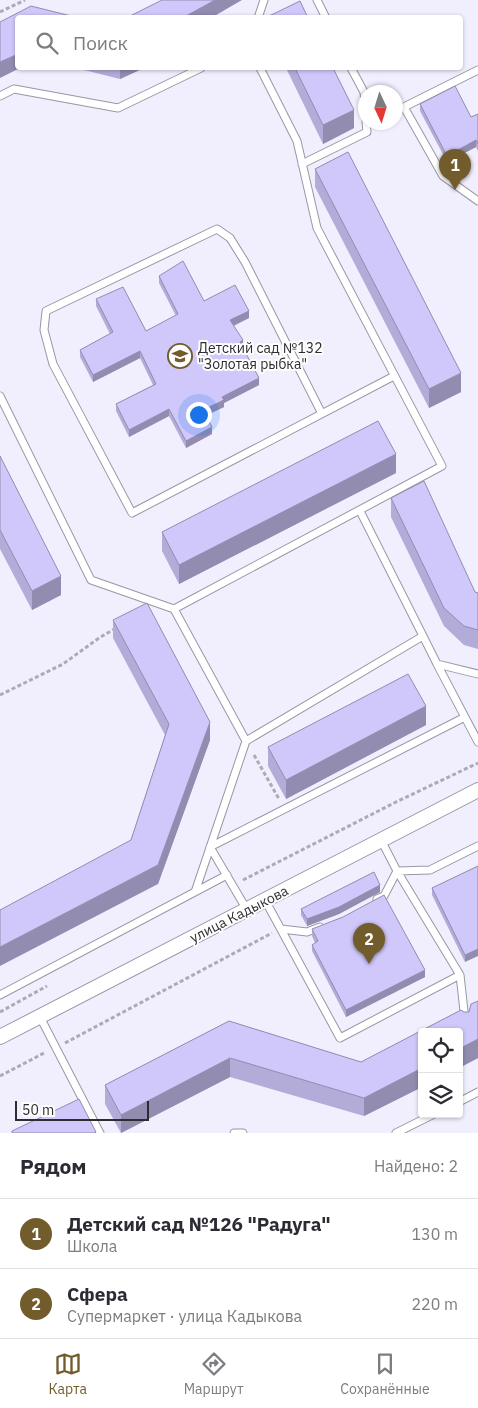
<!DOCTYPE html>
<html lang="ru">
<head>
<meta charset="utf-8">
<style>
	:root { --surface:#fff; --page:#f7f7f7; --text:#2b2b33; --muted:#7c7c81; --line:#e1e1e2; --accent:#725c2c }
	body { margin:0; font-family:"IBM Plex Sans",sans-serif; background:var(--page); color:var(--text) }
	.controls { position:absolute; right:15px; bottom:15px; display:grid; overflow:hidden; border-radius:5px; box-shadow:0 1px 4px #0004 }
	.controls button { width:45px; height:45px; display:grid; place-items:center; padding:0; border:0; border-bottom:1px solid var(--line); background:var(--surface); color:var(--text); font:25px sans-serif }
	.compass { position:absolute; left:358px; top:85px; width:45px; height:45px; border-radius:50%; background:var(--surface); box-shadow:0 1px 4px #0004; rotate:176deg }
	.scale { position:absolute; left:15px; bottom:12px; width:134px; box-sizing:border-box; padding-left:5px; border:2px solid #2c2c31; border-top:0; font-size:14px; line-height:18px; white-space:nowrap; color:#2c2c31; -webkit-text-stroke:4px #fefefe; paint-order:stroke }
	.you { position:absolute; left:198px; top:414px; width:18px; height:18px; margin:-12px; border:4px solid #fff; border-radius:50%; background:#1a73e8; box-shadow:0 0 0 8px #1a73e833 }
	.badge { display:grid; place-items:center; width:32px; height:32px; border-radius:50%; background:var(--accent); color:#fff; font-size:16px; font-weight:700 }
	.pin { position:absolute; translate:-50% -41px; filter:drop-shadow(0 1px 2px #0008) }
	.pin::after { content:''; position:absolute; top:26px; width:18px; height:15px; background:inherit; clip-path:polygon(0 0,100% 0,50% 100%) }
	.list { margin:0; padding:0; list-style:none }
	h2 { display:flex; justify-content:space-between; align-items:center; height:65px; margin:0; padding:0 20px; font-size:21px }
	h2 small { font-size:16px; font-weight:400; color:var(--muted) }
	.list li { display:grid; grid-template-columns:32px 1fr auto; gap:15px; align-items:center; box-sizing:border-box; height:70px; padding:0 20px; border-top:1px solid var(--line) }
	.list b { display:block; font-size:19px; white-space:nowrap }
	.list p { margin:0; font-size:16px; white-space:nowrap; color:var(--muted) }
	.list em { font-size:16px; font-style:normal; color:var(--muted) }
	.icon { flex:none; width:28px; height:28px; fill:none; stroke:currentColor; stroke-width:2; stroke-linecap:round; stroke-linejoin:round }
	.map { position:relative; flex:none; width:478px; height:1133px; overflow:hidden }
	.search { position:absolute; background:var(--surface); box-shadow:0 1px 4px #0004; left:15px; right:15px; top:15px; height:55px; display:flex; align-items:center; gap:12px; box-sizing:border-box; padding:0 18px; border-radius:5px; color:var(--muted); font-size:19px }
	.sheet { height:205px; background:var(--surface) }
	nav { display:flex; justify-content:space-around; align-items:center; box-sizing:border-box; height:70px; border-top:1px solid var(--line); background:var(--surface); font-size:14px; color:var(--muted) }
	nav a { display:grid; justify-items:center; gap:2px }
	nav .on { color:var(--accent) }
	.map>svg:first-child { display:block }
</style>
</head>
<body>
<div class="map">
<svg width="478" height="1133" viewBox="0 0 478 1133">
	<rect width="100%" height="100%" fill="#f1effe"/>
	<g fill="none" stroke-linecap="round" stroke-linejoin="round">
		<defs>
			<path id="lane" d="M317,0L326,18
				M258,18L264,0
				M351,68L364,92L366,113
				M478,70L404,107L443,176L478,201
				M0,96L14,89L118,108L201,68
				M302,164L367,132L366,122
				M0,396L91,580L174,609L246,741L423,636L360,511
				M321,412L245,262L230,238L217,229L46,311L44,330L53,364L132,513L394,376
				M174,609L442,466L317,228L297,141L260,68
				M423,636L437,664L478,674
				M437,664L478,742
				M381,840L397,871L460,975L465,1020
				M195,892L246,741
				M377,899L384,896L397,871L430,870L478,846
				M265,900L340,1038L460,975
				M247,910L210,847L465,717
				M281,929L307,932L320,927
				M0,995L227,875
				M40,1017L100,1133
				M459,1102L478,1092
				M234,1133H243
				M396,1133L434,1114"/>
			<path id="street" d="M0,1037L478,790"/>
		</defs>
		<use href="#lane" stroke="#9997a4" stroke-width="9"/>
		<use href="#street" stroke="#9997a4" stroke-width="16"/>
		<path stroke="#abaab5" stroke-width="3" stroke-dasharray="4 2.5" stroke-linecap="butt" d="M0,12L25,0
			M0,695L63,664L99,638L116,628
			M254,755L279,799
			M243,880L396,802L478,763
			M0,1012L47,986
			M65,1043L272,933
			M0,1076L46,1052"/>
		<use href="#lane" stroke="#fff" stroke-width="7"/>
		<use href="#street" stroke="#fff" stroke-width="14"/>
	</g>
	<path fill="#b3acd8" d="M76,68H144L120,79Z
		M286,68H333L354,128L323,144Z
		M420,104L471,117L478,114V151L476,147L447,162L420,111Z
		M315,169L461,392L429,408L315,187Z
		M159,276L204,301L249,318L234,326L259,385L224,403V407L206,415L212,434L186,448L169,416L129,437L116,411V404L153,385L140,358L93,382L80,357V350L110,334L96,306V299L146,331L176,316L159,283Z
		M0,456L61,595L32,610L0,549Z
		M396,473L179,584L162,551V532Z
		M391,498L475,592L478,593V649L464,645L444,626L391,517Z
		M113,620L210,740L158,884L131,840L165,735L113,638Z
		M426,725L286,799L268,766V747Z
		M478,866L465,962L432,895V888Z
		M380,892L339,914L307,926L301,915V909Z
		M312,929L425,977L346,1017L312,951V945L315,943L312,936Z
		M478,1001V1058L459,1068V1032H422V1087L364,1116L230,1077L121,1133L105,1104V1085L229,1021L361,1062L461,1010L464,1012H469L471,1004Z"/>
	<path fill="#928cb0" d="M215,0H242L211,18H186V16Z
		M18,54V68H20L0,78V62Z
		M120,68H144L120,79Z
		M354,110V128L323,144V125Z
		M476,140V147L447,162V156Z
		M249,311V318L230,327V320Z
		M243,340V347L240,349V342Z
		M140,351V358L93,382V375Z
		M461,373V392L429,408V389Z
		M259,378V385L224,403V407L203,417V410L222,397Z
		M169,409V416L129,437V430Z
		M212,427V434L186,448V441Z
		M396,454V473L179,584V565Z
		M61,576V595L32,610V591Z
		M426,706V725L286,799V780Z
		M210,722V740L158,884L0,966V947L158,865Z
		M380,885V892L339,914L307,926V919Z
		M478,949V956L465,962V955Z
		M425,970V977L346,1017V1010Z
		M478,1039V1058L459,1068V1049Z
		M230,1058V1077L121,1133V1115Z
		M422,1068V1087L364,1116V1098Z"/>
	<path fill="#d0c8fb" stroke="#928cb0" d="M162,0H215L186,16L187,18H126Z
		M300,1L308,18H270L269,16Z
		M31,6L79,18H18V54L0,62V22Z
		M295,68H333L354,110L323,125Z
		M455,86L471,117L478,114V144L476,140L447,156L420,104Z
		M348,152L461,373L429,389L315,169Z
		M183,261L204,301L235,285L249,311L230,320L243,340L240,342L259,378L222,397L224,400L203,410L212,427L186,441L169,409L129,430L116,404L156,384L140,351L93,375L80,350L113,332L96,299L123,287L146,331L178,314L159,276Z
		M378,421L396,454L179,565L162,532Z
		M0,456L61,576L32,591L0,530Z
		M424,481L475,592L478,593V630L464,626L444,608L391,498Z
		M147,603L210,722L158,865L0,947V910L131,840L169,724L113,620Z
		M408,674L426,706L286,780L268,747Z
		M478,866V949L465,955L432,888Z
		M374,872L380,885L339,907L307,919L301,909Z
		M384,895L425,970L346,1010L312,945L318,941L312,929L343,917Z
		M478,1001V1039L459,1049V1032H422V1068L364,1098L230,1058L121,1115L105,1085L229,1021L361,1062L461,1010L464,1012H469L471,1004Z
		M79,1099L96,1132L94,1133H12V1131Z"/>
	<defs>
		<symbol id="school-ring" viewBox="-11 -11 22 22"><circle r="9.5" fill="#fefefe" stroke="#725c2c" stroke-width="1.5"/><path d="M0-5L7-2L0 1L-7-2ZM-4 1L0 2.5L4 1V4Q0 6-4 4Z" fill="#725c2c"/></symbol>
	</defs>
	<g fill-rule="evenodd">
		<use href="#school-ring" x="166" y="342" width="28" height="28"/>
	</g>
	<g text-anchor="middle" stroke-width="4" stroke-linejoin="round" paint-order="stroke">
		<g font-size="14" fill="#2c2c31" stroke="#fefefe" text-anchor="start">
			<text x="198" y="353">Детский сад №132<tspan x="198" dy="16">"Золотая рыбка"</tspan></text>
		</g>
		<g font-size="14" fill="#2c2c31" stroke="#fefefe">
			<text transform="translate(239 914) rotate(-27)" y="5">улица Кадыкова</text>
		</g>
	</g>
</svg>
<div class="controls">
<button><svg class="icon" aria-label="locate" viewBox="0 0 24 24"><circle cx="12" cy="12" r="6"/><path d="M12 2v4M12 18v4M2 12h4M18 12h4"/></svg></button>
<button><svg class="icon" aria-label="layers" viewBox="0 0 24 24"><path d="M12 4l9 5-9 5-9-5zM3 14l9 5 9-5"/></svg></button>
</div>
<svg class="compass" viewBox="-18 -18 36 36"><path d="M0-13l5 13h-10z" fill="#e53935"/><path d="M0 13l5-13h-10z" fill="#7c7c81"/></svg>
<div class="scale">50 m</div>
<div class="you"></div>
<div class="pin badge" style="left:455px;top:190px">1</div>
<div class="pin badge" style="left:369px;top:964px">2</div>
<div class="search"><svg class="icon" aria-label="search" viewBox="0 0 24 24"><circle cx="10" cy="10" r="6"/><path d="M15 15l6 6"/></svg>Поиск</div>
</div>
<section class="sheet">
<h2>Рядом<small>Найдено: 2</small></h2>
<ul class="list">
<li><span class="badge">1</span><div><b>Детский сад №126 &quot;Радуга&quot;</b><p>Школа</p></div><em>130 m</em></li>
<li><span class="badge">2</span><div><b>Сфера</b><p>Супермаркет · улица Кадыкова</p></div><em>220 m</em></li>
</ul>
</section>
<nav>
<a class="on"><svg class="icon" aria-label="map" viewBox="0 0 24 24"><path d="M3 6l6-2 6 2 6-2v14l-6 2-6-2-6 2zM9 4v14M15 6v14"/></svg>Карта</a>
<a><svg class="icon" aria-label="directions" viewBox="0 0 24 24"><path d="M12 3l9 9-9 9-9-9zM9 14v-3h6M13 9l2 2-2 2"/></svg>Маршрут</a>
<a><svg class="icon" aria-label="saved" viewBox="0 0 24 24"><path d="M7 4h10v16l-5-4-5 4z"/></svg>Сохранённые</a>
</nav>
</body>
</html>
